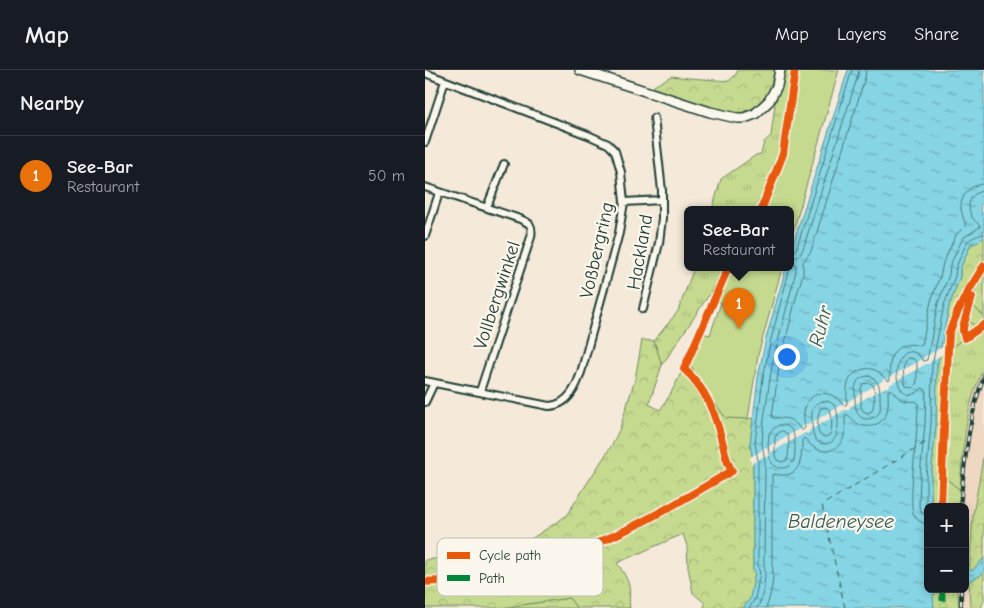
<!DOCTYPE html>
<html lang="en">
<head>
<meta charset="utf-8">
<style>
	:root { --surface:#171b24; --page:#242831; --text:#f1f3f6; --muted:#9ea1a6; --line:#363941; --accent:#0b8043 }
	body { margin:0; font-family:"Comic Neue",sans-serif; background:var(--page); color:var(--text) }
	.controls { position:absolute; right:15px; bottom:15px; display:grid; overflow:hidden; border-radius:8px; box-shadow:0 2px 8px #0003 }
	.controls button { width:45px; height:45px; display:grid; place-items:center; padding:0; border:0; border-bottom:1px solid var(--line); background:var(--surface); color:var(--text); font:25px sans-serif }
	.you { position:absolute; left:361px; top:286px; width:18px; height:18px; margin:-12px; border:4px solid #fff; border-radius:50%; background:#1a73e8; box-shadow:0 0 0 8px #1a73e833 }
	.badge { display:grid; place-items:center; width:32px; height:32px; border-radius:50%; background:var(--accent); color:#fff; font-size:16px; font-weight:700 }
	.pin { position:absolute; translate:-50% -41px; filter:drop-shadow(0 1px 2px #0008) }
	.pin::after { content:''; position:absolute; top:26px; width:18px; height:15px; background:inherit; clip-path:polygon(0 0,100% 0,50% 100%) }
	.popup { position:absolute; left:259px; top:136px; width:110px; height:65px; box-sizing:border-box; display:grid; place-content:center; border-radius:8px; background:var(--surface); filter:drop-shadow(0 1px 4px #0005); font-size:16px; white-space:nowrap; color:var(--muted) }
	.popup b { font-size:19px; color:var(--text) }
	.popup::after { content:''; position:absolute; left:50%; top:100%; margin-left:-10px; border:10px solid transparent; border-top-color:var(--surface) }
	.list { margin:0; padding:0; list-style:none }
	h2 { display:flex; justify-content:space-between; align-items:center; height:65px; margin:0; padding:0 20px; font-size:21px }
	h2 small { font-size:16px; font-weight:400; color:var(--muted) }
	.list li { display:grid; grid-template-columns:32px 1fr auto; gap:15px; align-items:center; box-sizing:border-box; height:80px; padding:0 20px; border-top:1px solid var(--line) }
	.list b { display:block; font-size:19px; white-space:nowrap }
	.list p { margin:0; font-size:16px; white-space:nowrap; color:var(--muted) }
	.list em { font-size:16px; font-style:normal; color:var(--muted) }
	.map { position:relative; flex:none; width:559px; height:538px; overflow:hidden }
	header { display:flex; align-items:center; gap:30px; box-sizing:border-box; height:70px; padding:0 25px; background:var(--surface); border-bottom:1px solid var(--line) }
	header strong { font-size:24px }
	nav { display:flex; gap:28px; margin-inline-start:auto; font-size:18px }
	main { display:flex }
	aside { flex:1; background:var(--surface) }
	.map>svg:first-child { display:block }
</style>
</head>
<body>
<header>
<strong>Map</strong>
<nav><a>Map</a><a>Layers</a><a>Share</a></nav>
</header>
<main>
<aside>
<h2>Nearby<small></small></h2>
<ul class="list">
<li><span class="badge" style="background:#e8710a">1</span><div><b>See-Bar</b><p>Restaurant</p></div><em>50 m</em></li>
</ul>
</aside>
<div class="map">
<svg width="559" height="538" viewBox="0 0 559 538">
	<defs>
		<pattern id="grass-tufts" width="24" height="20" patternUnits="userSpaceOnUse" patternTransform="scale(1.25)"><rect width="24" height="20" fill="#c5da8f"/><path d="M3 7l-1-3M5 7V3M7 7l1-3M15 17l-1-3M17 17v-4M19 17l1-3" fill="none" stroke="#a9bc7c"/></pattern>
		<pattern id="forest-crowns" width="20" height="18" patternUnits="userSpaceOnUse" patternTransform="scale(1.25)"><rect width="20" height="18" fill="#c5da8f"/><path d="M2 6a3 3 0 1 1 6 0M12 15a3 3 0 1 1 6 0" fill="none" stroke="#a9bc7c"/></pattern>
		<pattern id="water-ripples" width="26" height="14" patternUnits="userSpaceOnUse" patternTransform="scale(1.25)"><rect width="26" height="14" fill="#86d5e4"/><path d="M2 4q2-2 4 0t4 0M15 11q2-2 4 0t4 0" fill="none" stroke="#6daeba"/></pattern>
	</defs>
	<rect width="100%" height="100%" fill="#f5e9d9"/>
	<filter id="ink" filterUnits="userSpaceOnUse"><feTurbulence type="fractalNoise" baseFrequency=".02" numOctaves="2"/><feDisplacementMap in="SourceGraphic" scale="10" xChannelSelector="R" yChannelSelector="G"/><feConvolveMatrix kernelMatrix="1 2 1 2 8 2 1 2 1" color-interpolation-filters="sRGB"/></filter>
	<g filter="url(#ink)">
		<path fill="#eed8c2" d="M559,298V382L548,445L545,501H542L544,511L545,538H534L532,519H540V437H533L537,390L545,339L556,305Z"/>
		<path fill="url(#grass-tufts)" stroke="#728c62" d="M360,0H369L365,32L355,82L332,140H287L296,109L331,85L336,84L339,72L346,66L350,34L356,16Z
			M269,198H299L286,222L237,295L229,271L253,241Z
			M547,235L559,246V298C540,335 538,379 535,420L519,407L523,325V281L551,257L542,249Z
			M144,528L152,538H76Z"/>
		<path fill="url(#forest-crowns)" stroke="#728c62" d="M313,0H350L344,20L340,29L331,37L315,43H302L224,21L229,16L246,6L264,8L304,11L311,4Z
			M559,167V204L550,217V228L542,249L551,257L522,282L521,294L523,325L519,407L535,420L533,437H506V407L511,355L512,297L524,236L535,207V199L546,174L554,172Z
			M217,270L229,271L237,295L224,334L235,340L245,325L262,291L281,321L301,348L323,349L328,348L325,374L328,391V500L330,502L325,529L318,538H279L280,533L268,523L263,497L262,476L258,464L192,493C197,500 202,507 204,516C206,523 203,531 205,538H152L144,528L76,538H0V490L43,485L103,471L141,446L187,375L195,358L210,309Z
			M559,382V488L548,500L544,501L548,445Z
			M559,502V530L556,538H545L544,511L555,506Z
			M521,519H532L534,538H509L507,525Z"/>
		<path fill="#c5da8f" stroke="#728c62" d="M374,0H414L365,173V140H340L362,86Z
			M308,198H357L333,285L323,349L301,348L277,317L264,292L277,263L285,265L296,233L292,230L299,213Z
			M559,204V246L547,235L550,228V217Z"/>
		<path fill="url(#water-ripples)" stroke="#5d989e" d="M423,0H559V127C556,134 553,139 559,145V167L554,172L546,174L535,199V207L524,236L512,297L511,355L506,407V437H503V519H521L508,525L509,538H318L325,529L330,502L328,500V391L325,374L333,307L341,268L361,198H365V183Z
			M559,488V502L555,506L540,512V501L548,500Z"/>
		<path fill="#f5e9d9" d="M519,276L517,285L506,291L504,294H501L466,314L464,317H461L425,337L424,340H420L385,360L383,364L380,363L345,383L343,387L339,386L326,394L325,387L336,381L338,377L341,378L376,358L378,354L382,355L417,335L419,331L422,332L457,311L459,308H463L499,288L500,285H503Z"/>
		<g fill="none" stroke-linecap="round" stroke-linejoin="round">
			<path stroke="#487a7a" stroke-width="1" d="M441,0L440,8L386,181L378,192V204L372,224L354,297L347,346L348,348C361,348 367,347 376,360H378L380,358C379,351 378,344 380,338C386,318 408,320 418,335H421L422,333C422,327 421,319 423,313C427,301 441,295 452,301C457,304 459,309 464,311L465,309C465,302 464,295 466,289C470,275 483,272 495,276L497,275L506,231L516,203L518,193L531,165L541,155C539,150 537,145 536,139C535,125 546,114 559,114
				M365,181H370L372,177L427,0
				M483,288L489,289L492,293V312L490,316L487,318L481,316C479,312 477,296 480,291C481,290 482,289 483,288Z
				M444,306C455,310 455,318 455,328C455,332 456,336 455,340C454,344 451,347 447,348C433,353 430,339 430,329C430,317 429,307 444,306Z
				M444,313C445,313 447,314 448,315C451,319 449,336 447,341L442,343L438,341L436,337V318L438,314Z
				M398,331C403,331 406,332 409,335C413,339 412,345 413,350C413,359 413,374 399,374C388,373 387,361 387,352C387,347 386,342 389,337C391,333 394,332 398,331Z
				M400,337C402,338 403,338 404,339C408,343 407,361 405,365L400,367C398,367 397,366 395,365C391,361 393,343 395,339Z
				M355,355C370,355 369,366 370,377C370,381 370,385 369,389C366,399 353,401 347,393C343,388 342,368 345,362C348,358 351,357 355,355Z
				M358,361C359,362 361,363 362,364C365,368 364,385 362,390L357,392L352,390L350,386V367L353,363Z
				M503,440L501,436V407L506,354L507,296L519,235L530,206L531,197L542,172C544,169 555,164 559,164
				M503,447L497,443L494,436L495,406L500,354L501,320L497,318C471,344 463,286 483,282C490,280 495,286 498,291L502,290L513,233L524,205L525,195L538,168L555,157L554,154C540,146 540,122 559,121
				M324,538L330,529L335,503L333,497V391L330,373L338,308L346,269L365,198
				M332,538C338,529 342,505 339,495L340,391L337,373L339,349L347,295L371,201V196L368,189L375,185L378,179L433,5L434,0
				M341,538C346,527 350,505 347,494V405L349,404C376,410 377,390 377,370L379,368C383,370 385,376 390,378C401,385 416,379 419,366C421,360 420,353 420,346L421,344C426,346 428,351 433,354C445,360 459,354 462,341C464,335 463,328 463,321L465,319L467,320C473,329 480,333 491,331L493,333C493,362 488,390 487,419C487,427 486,436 488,443C491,449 496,453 503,455"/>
			<path stroke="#345b57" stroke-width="1" stroke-dasharray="6 5" stroke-linecap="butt" d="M420,538L397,435L501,372"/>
			<defs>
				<path id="street" d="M0,3L163,65L183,74L190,81L196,102L199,132L194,163L157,299C152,316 144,335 124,336L0,311
					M0,72L20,11
					M0,117L95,149C105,153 108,155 106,167L55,321
					M199,132L237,130
					M62,137L79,94
					M0,166L14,123
					M218,239L234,173L237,148V121L229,48
					M0,332L9,313"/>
				<path id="secondary" d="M155,0L285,42L312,48H319L330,44L344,31L352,16L355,0"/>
			</defs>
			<use href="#street" stroke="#1f3d34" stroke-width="10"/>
			<use href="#secondary" stroke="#1f3d34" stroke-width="12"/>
			<use href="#street" stroke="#fbf7ec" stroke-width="6"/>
			<use href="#secondary" stroke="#fbf7ec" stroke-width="9"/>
			<defs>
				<path id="rail" d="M535,437C540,392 543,348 559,306
					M536,519V538"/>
			</defs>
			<use href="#rail" stroke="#1f3d34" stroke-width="4"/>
			<use href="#rail" stroke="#fbf7ec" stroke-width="2" stroke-dasharray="5.5" stroke-linecap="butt"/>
			<path stroke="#00873e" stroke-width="6" stroke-dasharray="12 6" stroke-linecap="butt" d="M517,519L518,538"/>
			<defs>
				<path id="cycleway" d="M336,140L358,84L370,0
					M547,227L538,257V261L540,268L559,255
					M516,437L519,356L524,263L532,243L542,223L559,196
					M0,512C16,511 33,510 49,508C101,500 154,483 201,460C237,443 272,421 307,401C301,393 300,381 297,371C290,344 281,318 259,299L303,198"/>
			</defs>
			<use href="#cycleway" stroke="#fbf7ec" stroke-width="11"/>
			<use href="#cycleway" stroke="#e8590c" stroke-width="8"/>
		</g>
	</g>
	<g text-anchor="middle" stroke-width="4.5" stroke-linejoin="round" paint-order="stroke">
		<g font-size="19" fill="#1f3d34" stroke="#fbf7ec">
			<text transform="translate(171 180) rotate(-77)" y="7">Voßbergring</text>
			<text transform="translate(214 182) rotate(-80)" y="7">Hackland</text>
			<text transform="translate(71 225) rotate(-72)" y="7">Vollbergwinkel</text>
		</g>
		<g font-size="20" font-style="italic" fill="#345b57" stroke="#fbf7ec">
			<text transform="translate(395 256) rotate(-75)" y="7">Ruhr</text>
			<text x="416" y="458">Baldeneysee</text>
		</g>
	</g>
	<rect x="12" y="468" width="166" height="58" rx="8" fill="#fbf7ec" stroke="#b9bfb5" stroke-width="1"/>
	<rect x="22" y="482" width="23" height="7" fill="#e8590c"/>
	<rect x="22" y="505" width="23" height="6" fill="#00873e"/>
	<g font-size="14" fill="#1f3d34">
		<text x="54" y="490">Cycle path</text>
		<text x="54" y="513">Path</text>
	</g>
</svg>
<div class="controls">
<button>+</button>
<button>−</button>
</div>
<div class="you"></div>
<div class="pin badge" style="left:314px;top:259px;background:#e8710a">1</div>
<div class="popup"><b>See-Bar</b>Restaurant</div>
</div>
</main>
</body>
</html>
